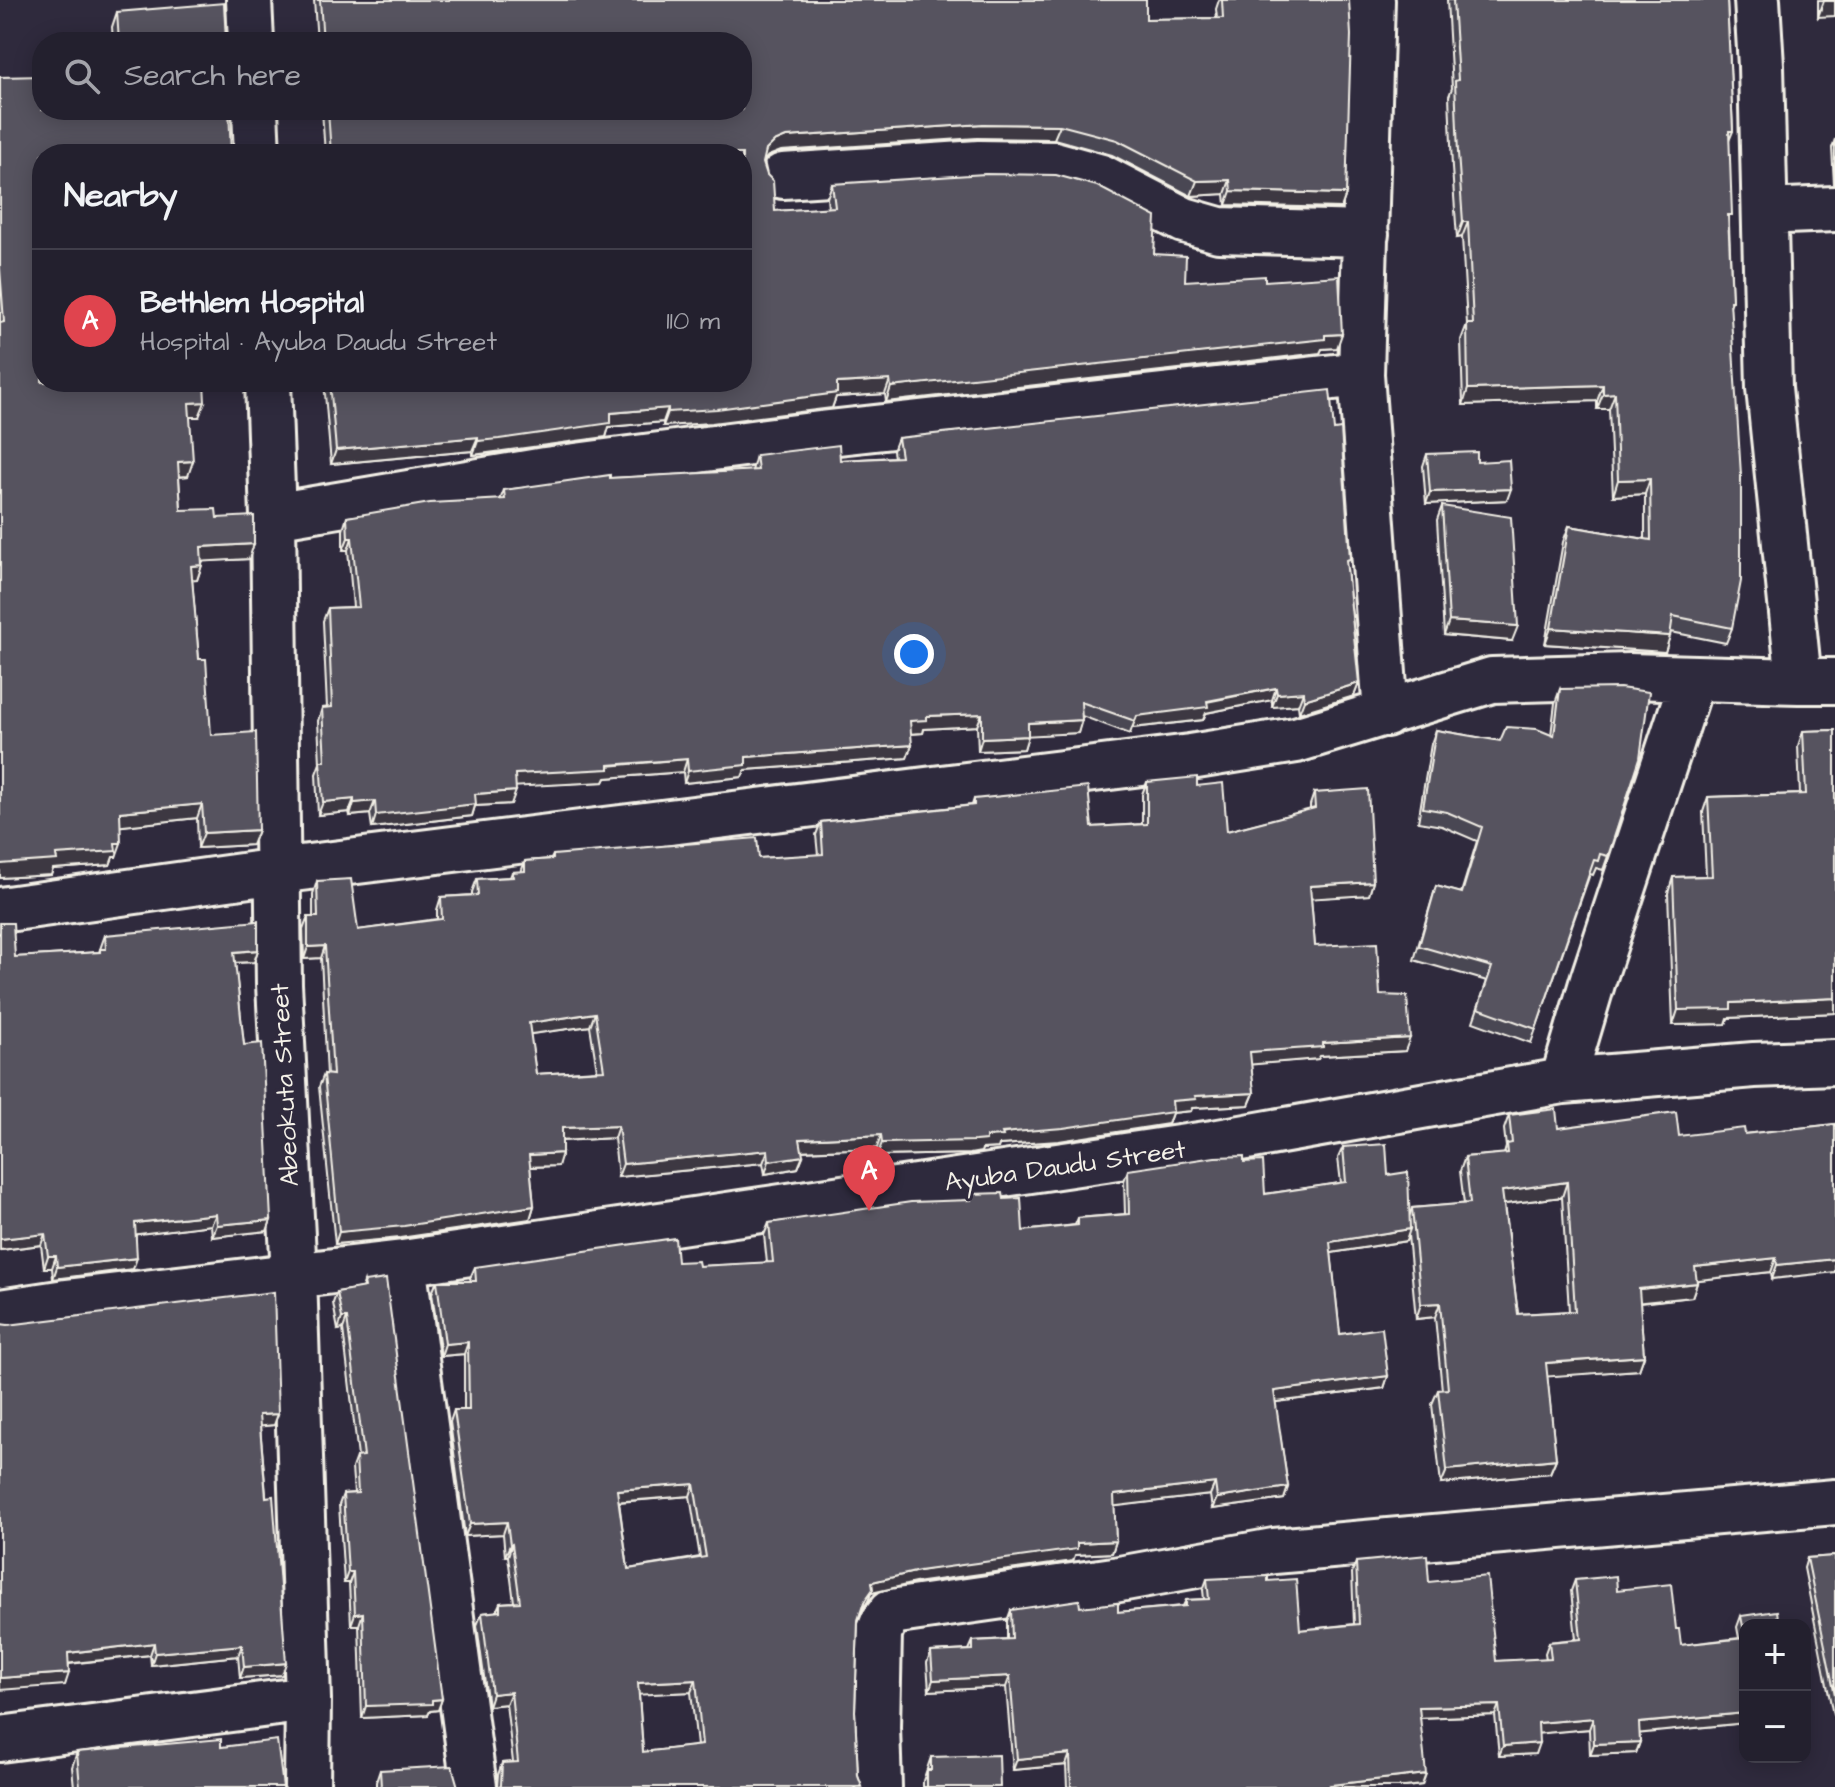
<!DOCTYPE html>
<html lang="en">
<head>
<meta charset="utf-8">
<style>
	:root { --surface:#23202e; --page:#2f2d3a; --text:#f1f3f6; --muted:#a3a3aa; --line:#403e4a; --accent:#bca0f2 }
	body { margin:0; font-family:"Architects Daughter",sans-serif; background:var(--page); color:var(--text) }
	.controls { position:absolute; right:24px; bottom:24px; display:grid; overflow:hidden; border-radius:16px; box-shadow:0 4px 20px #0003 }
	.controls button { width:72px; height:72px; display:grid; place-items:center; padding:0; border:0; border-bottom:2px solid var(--line); background:var(--surface); color:var(--text); font:40px sans-serif }
	.you { position:absolute; left:914px; top:654px; width:28px; height:28px; margin:-20px; border:6px solid #fff; border-radius:50%; background:#1a73e8; box-shadow:0 0 0 12px #1a73e833 }
	.badge { display:grid; place-items:center; width:52px; height:52px; border-radius:50%; background:var(--accent); color:#fff; font-size:26px; font-weight:700 }
	.pin { position:absolute; translate:-50% -66px; filter:drop-shadow(0 2px 4px #0008) }
	.pin::after { content:''; position:absolute; top:42px; width:28px; height:24px; background:inherit; clip-path:polygon(0 0,100% 0,50% 100%) }
	.list { margin:0; padding:0; list-style:none }
	h2 { display:flex; justify-content:space-between; align-items:center; height:104px; margin:0; padding:0 32px; font-size:34px }
	h2 small { font-size:26px; font-weight:400; color:var(--muted) }
	.list li { display:grid; grid-template-columns:52px 1fr auto; gap:24px; align-items:center; box-sizing:border-box; height:144px; padding:0 32px; border-top:2px solid var(--line) }
	.list b { display:block; font-size:30px; white-space:nowrap }
	.list p { margin:0; font-size:26px; white-space:nowrap; color:var(--muted) }
	.list em { font-size:26px; font-style:normal; color:var(--muted) }
	.icon { flex:none; width:44px; height:44px; fill:none; stroke:currentColor; stroke-width:2; stroke-linecap:round; stroke-linejoin:round }
	.map { position:relative; flex:none; width:1835px; height:1787px; overflow:hidden }
	.search { position:absolute; background:var(--surface); box-shadow:0 4px 20px #0003; left:32px; top:32px; width:720px; height:88px; display:flex; align-items:center; gap:20px; box-sizing:border-box; padding:0 28px; border-radius:32px; color:var(--muted); font-size:30px }
	.panel { position:absolute; background:var(--surface); box-shadow:0 4px 20px #0003; left:32px; top:144px; width:720px; height:248px; border-radius:32px }
	.map>svg:first-child { display:block }
</style>
</head>
<body>
<div class="map">
<svg width="1835" height="1787" viewBox="0 0 1835 1787">
	<rect width="100%" height="100%" fill="#2f2a3d"/>
	<filter id="ink" filterUnits="userSpaceOnUse"><feTurbulence type="fractalNoise" baseFrequency=".0125" numOctaves="2"/><feDisplacementMap in="SourceGraphic" scale="16" xChannelSelector="R" yChannelSelector="G"/><feConvolveMatrix kernelMatrix="1 2 1 2 8 2 1 2 1" color-interpolation-filters="sRGB"/></filter>
	<g filter="url(#ink)">
		<g fill="none" stroke-linecap="round" stroke-linejoin="round">
			<defs>
				<path id="minor" d="M249,0L251,42
					M1372,0L1361,374L1386,714
					M1757,0L1761,66L1769,388L1799,681H1835
					M255,110L257,154
					M783,176L979,163L1054,164L1101,177L1184,220L1219,230L1366,234
					M1765,212L1835,209
					M268,382L273,516L279,984L294,1275L308,1699L307,1787
					M273,516L545,470L820,434L1361,374
					M0,910L277,871L1190,757L1296,740L1492,680L1629,676L1799,681
					M1563,1081L1593,980L1692,680
					M403,1263L474,1787
					M0,1312L66,1302L403,1263L1213,1143L1563,1081L1754,1065L1835,1062
					M0,1739L308,1699
					M879,1787L877,1727L879,1633L883,1623L891,1612L1114,1580L1274,1551L1835,1502"/>
			</defs>
			<use href="#minor" stroke="#f4f1e8" stroke-width="50"/>
			<use href="#minor" stroke="#2f2a3d" stroke-width="44"/>
		</g>
		<path fill="#4a4752" stroke="#f4f1e8" stroke-width="2" fill-rule="evenodd" d="M314,0H1146V19L1217,18L1216,9L1219,0H1349L1346,194L1341,208L1226,205L1225,194L1191,196L1112,155L1054,139L977,138L781,151L768,156L764,161L775,211L828,208L827,198L832,184L1154,254L1185,281H1265L1337,348L1322,349L1320,353L886,402L885,394L836,397L832,408L712,423L663,426V422L609,427L606,437L494,453L473,455L472,451L331,464L324,382H742V154H325L322,110H742V42H317Z
			M1447,0H1727L1733,131L1729,141V225L1732,301L1730,306L1732,628L1726,643L1671,632L1665,652L1545,644L1563,542L1569,526L1645,539V494L1613,496L1609,409H1597V401L1463,405L1461,340L1467,324L1462,237L1457,238L1452,168L1449,96L1452,88Z
			M1818,0H1835L1818,17Z
			M117,12L226,42H113L112,27Z
			M0,77L42,154L199,417H190L188,476L179,477L181,510L217,518L249,559L202,561V565L197,580H192L199,659L211,735L258,830L252,845L198,848L197,818L120,826L116,857H113L110,865L53,869L51,875L0,878Z
			M1835,139V184H1834L1832,148Z
			M898,438L1347,569L1359,683L1354,696L1299,713L1298,705L1272,707V700L1206,713L1203,720L1132,728L1130,734L1082,716L1078,733L1028,735L1024,749L978,751L977,726L924,729L923,733L911,734L907,758L745,770L742,777L684,783L683,772L606,778L604,782L515,786L511,804L475,806L472,816L372,828L370,814L350,816L349,812L318,815L316,774L320,763L318,721L322,708H327L323,621L328,608L353,607L348,550H343V530L347,517L500,500L504,490L610,478L752,471L756,455L840,460L894,457L893,451Z
			M1427,454L1477,462L1507,500L1426,504L1423,466Z
			M1442,506L1512,641L1444,635L1437,520Z
			M1560,689L1608,856L1603,870L1596,868L1593,875L1590,874L1531,1043L1473,1022L1487,981L1414,960L1436,886L1461,893L1477,841L1442,826L1418,822L1431,744L1436,730L1500,741L1551,735L1555,703Z
			M1835,730V1013L1728,1018L1726,1024L1673,1025L1668,893L1673,877L1706,876L1703,812L1708,797L1800,794L1798,746L1803,731Z
			M1147,782L1197,786L1227,831L1310,810V805L1314,793L1373,882L1369,895L1311,898L1315,946L1380,995L1405,1051L1320,1056L1318,1059L1251,1064L1254,1093L1249,1105L1192,1108L1191,1111L1172,1113L1168,1124L1059,1141L999,1145L998,1148L982,1149L981,1152L970,1154L877,1156V1148L802,1151L803,1156L798,1168L765,1174L763,1163L618,1177L614,1138L562,1141L558,1166L530,1167L534,1206L530,1219L400,1238L335,1244L319,1087L324,1074L327,1075L321,958L304,959L303,930L308,917H313V894L317,881L358,930L437,919V910L441,897L472,895V892L477,879L510,877L512,872H521L525,861L551,859L553,855L759,858L818,855L816,835L821,822L972,805L974,799L1092,827L1142,824V794ZM590,1026L597,1070L536,1074L530,1034Z
			M0,923L15,957L99,952L105,935L258,950L254,962L235,963L244,1045L271,1220L267,1231L212,1237L211,1225L136,1234L133,1269L53,1279L52,1268H44L41,1245L0,1250Z
			M1509,1115L1558,1128L1679,1136L1745,1134L1835,1124L1772,1279L1771,1272L1697,1280V1283L1692,1297L1640,1303L1644,1356L1639,1370L1547,1376L1556,1459L1550,1473L1441,1484L1432,1404L1438,1390H1442L1435,1317L1416,1319L1408,1235L1406,1241L1331,1253L1340,1334L1388,1376L1384,1388L1275,1402L1288,1487L1284,1499L1212,1509L1210,1495L1114,1506L1116,1541L1112,1553L1075,1555L1073,1561L915,1583L871,1593L868,1601L861,1612L858,1620L855,1711L858,1776L862,1787H497L498,1775L502,1763L513,1762L506,1704L488,1706L477,1625L482,1613L496,1612L500,1603L514,1602L508,1556H505L503,1534L465,1536L450,1422L454,1410H464V1354L441,1356L432,1293L437,1281H471L470,1278L475,1267L677,1262L699,1266L767,1263L764,1235L769,1223L969,1200L971,1194L1004,1199L1023,1231L1075,1225L1078,1218L1125,1214L1124,1181L1128,1170L1244,1162L1265,1194L1341,1183L1338,1158L1343,1147L1388,1175L1410,1214L1412,1208L1464,1204L1460,1171L1465,1157L1504,1154L1506,1147L1504,1129ZM1562,1197L1569,1311L1518,1314L1504,1204ZM690,1496L700,1557L628,1569L619,1502ZM691,1692L697,1746L643,1752L639,1694Z
			M364,1282L442,1699L438,1710L430,1711L428,1715L362,1718L359,1625H351L349,1583H344L339,1505L343,1494L354,1493L352,1468L356,1457H358L343,1329L338,1330L333,1303L337,1292L362,1288Z
			M0,1324L278,1414L274,1425L260,1426L282,1675L240,1678L238,1656L151,1665L150,1655L69,1664L65,1685Z
			M1835,1556V1715H1833L1804,1568L1807,1558Z
			M1356,1562L1429,1582L1496,1661L1546,1659L1545,1653L1549,1642L1576,1639L1571,1591L1575,1580L1617,1590L1676,1629L1681,1645L1739,1638L1737,1627L1741,1616L1745,1625V1723L1639,1733L1640,1742L1636,1753L1590,1755L1589,1729L1538,1733L1535,1754L1499,1756L1495,1715L1420,1718L1422,1785L1405,1787H1067L1066,1765L1013,1770L1006,1687L929,1691L927,1663L931,1652L969,1650L973,1641L1007,1639V1621L1011,1610L1080,1607L1118,1612L1183,1606L1186,1600L1204,1599L1203,1590L1207,1579L1268,1581L1300,1630L1354,1624L1352,1573Z
			M221,1747L283,1787H74L72,1767L77,1752Z
			M931,1757L1000,1787H923V1781Z
			M380,1770L458,1787H376V1782Z"/>
		<path fill="#3c3942" stroke="#f4f1e8" stroke-width="2" d="M1824,1H1835V16L1818,17Z
			M983,124L1060,125L1054,139L977,138L781,151L768,156L761,164L766,150L774,142L786,137Z
			M1230,180L1225,194L1191,196L1197,181Z
			M1231,191L1346,194L1341,208L1226,205Z
			M1463,222H1468L1462,237L1457,238Z
			M1342,334L1337,348L1322,349L1320,353L886,402L891,387L1325,335Z
			M890,380L885,394L836,397L832,408L712,423L663,426L668,412L837,383Z
			M1603,385L1597,401L1463,405L1468,389Z
			M1615,393L1609,409H1597L1603,394Z
			M205,402L199,417H183L189,403Z
			M668,408L663,422L609,427L606,437L473,455L478,441L611,413Z
			M478,437L472,451L331,464L336,450Z
			M193,461L188,476L173,477L178,462Z
			M1650,479L1645,494L1613,496L1618,480Z
			M1511,489L1507,500L1426,504L1430,492Z
			M348,538H352L348,550H343Z
			M254,544L249,559L195,562L201,547Z
			M202,565L197,580L185,581L191,566Z
			M1449,621L1518,626L1512,641L1444,635Z
			M1551,628L1670,636L1665,652L1545,644Z
			M1359,683L1354,696L1299,713L1304,700Z
			M1276,688L1272,700L1206,713L1203,720L1132,728L1137,716Z
			M1303,692L1298,705L1272,707L1277,694Z
			M982,714L977,726L924,729L923,733L906,734L910,721L927,716Z
			M1082,720L1078,733L1023,736L1028,723Z
			M1028,736L1024,749L978,751L982,738Z
			M912,745L907,758L745,770L742,777L684,783L688,771L746,757Z
			M687,759L683,772L606,778L604,782L510,787L515,774Z
			M516,791L511,804L475,806L472,816L372,828L376,815L475,794Z
			M354,799L349,812L318,815L323,802Z
			M375,801L370,814L350,816L354,803Z
			M202,804L197,818L114,827L120,812Z
			M258,830L252,845L198,848L204,833Z
			M115,843H121L116,857H113L110,865L53,869L51,875L0,878V864L56,855Z
			M1373,882L1369,895L1306,899L1310,886Z
			M325,946L321,958L304,959L308,947Z
			M258,950L254,962L230,963L234,952Z
			M1835,998V1013L1728,1018L1726,1024L1673,1025L1678,1010L1731,1003Z
			M595,1013L590,1026L524,1035L529,1023Z
			M1410,1038L1405,1051L1320,1056L1318,1059L1245,1065L1250,1052L1323,1043Z
			M1254,1093L1249,1105L1192,1108L1191,1111L1172,1113L1168,1124L1059,1141L999,1145L998,1148L982,1149L981,1152L970,1154L877,1156L882,1143L986,1137L1195,1096Z
			M618,1126L614,1138L558,1141L562,1128Z
			M881,1135L877,1148L795,1151L800,1139Z
			M768,1150L763,1163L618,1177L623,1164Z
			M562,1153L558,1166L524,1167L529,1155Z
			M803,1156L798,1168L765,1174L769,1161Z
			M1567,1182L1562,1197L1497,1205L1502,1191Z
			M534,1206L530,1219L400,1238L335,1244L339,1232Z
			M216,1214L211,1225L131,1235L135,1223Z
			M271,1220L267,1231L212,1237L217,1225Z
			M1410,1229L1406,1241L1325,1254L1330,1242Z
			M45,1234L41,1245L0,1250V1239Z
			M48,1256H56L52,1268H44Z
			M137,1258L133,1269L53,1279L57,1267Z
			M1776,1258L1771,1272L1690,1281L1695,1267Z
			M1835,1259V1272L1772,1279L1777,1265Z
			M1697,1283L1692,1297L1634,1303L1639,1289Z
			M1440,1303L1435,1317L1416,1319L1421,1304Z
			M342,1318H347L343,1329L338,1330Z
			M468,1342L464,1354L441,1356L445,1344Z
			M1644,1356L1639,1370L1541,1377L1546,1363Z
			M1388,1376L1384,1388L1269,1403L1274,1391Z
			M278,1414L274,1425L255,1427L259,1415Z
			M1556,1459L1550,1473L1441,1484L1447,1470Z
			M1215,1483L1210,1495L1109,1507L1114,1495Z
			M694,1484L690,1496L613,1502L617,1490Z
			M1288,1487L1284,1499L1212,1509L1217,1498Z
			M507,1522L503,1534L465,1536L470,1524Z
			M1116,1541L1112,1553L1075,1555L1073,1561L915,1583L871,1593L868,1601L860,1614L872,1582L919,1571L1077,1543Z
			M512,1544L508,1556H505L510,1545Z
			M348,1572H353L349,1583H344Z
			M363,1613L359,1625H351L355,1614Z
			M154,1643L150,1655L64,1664L68,1653Z
			M242,1645L238,1656L151,1665L155,1653Z
			M286,1663L282,1675L240,1678L244,1667Z
			M69,1673L65,1685L0,1690V1678Z
			M1010,1676L1006,1687L929,1691L933,1680Z
			M696,1680L691,1692L634,1695L638,1683Z
			M511,1692L506,1704L488,1706L492,1694Z
			M442,1699L438,1710L430,1711L428,1715L362,1718L366,1706Z
			M1499,1705L1495,1715L1415,1718L1419,1707Z
			M1745,1713V1723L1635,1734L1639,1723Z
			M1593,1718L1589,1729L1534,1734L1538,1723Z
			M1640,1742L1636,1753L1590,1755L1594,1744Z
			M1539,1743L1535,1754L1499,1756L1503,1746Z
			M1070,1754L1066,1765L1013,1770L1017,1759Z
			M1426,1774L1422,1785L1405,1787H1330V1785Z"/>
		<path fill="#56525f" stroke="#f4f1e8" stroke-width="2" fill-rule="evenodd" d="M320,0H1146V19L1223,18L1222,0H1349L1351,35L1346,194L1231,191L1230,180L1197,181L1117,140L1060,125L983,124L786,137L774,142L766,150L763,163L767,175L773,181L775,211L835,207L832,184L985,174L1056,175L1097,186L1156,217L1154,254L1186,256L1185,281L1265,276V281L1339,276L1342,334L1325,335V339L891,387L890,380L837,383V393L717,409L668,412V408L611,413V423L499,439L478,441V437L336,450L330,382H742V154H331L328,110H742V42H323Z
			M1453,0H1727L1733,131H1729L1732,215H1728L1732,301H1730L1741,475V581L1732,628L1673,616L1670,636L1551,628L1569,526L1651,540L1650,479L1618,480L1615,393L1603,394V385L1468,389L1467,324H1473L1468,222H1463L1458,153L1455,81L1458,80Z
			M224,3L226,42H119L117,12Z
			M42,76V110H229L231,154H42V382H204L205,402L189,403L193,461L178,462L181,510L216,509L217,518L254,516V544L201,547L202,565L191,566L199,659H206L211,735L256,732L258,830L204,833L202,804L120,812L121,843H115L116,851L56,855L57,860L0,864V323L4,322L0,268V77Z
			M1330,390L1334,430L1341,429L1350,559L1346,560L1359,683L1304,700L1303,692L1277,694L1276,688L1207,701L1208,707L1137,716L1135,721L1081,702L1082,720L1028,723V736L982,738V714L927,716V720L910,721L912,745L746,757V765L688,771L687,759L609,765V769L515,774L516,791L475,794L476,804L376,815L375,801L354,803V799L323,802L320,761H325L322,708L332,707L328,608L359,607L352,538H348L347,517L430,503L505,499L504,490L610,475V478L758,470L756,455L839,445L840,460L901,457L898,438Z
			M1477,452V462L1509,460L1511,489L1430,492L1427,454Z
			M1442,506L1511,517L1518,626L1449,621Z
			M1620,688L1649,692L1640,758L1608,856L1600,854L1598,861L1594,860L1536,1029L1478,1008L1492,967L1419,946L1436,886L1462,893L1482,827L1447,812L1423,808L1436,730L1500,741L1506,727L1537,729L1554,736L1560,689Z
			M1835,730V998L1731,1003V1009L1678,1010L1673,877L1712,876L1708,797L1806,794L1803,731Z
			M1197,777V786L1223,783L1227,831L1315,808L1314,793L1368,789L1373,882L1310,886L1315,946L1377,943L1380,995L1407,996L1410,1038L1323,1043V1047L1250,1052L1254,1093L1195,1096L1196,1099L1172,1101L1173,1112L1063,1128L1002,1133L1003,1136L986,1137V1140L975,1141L882,1143L881,1135L800,1139L803,1156L769,1161L768,1150L623,1164L618,1126L562,1128V1153L529,1155L534,1206L404,1226L339,1232L324,1074L333,1075L325,946L308,947V917H318L317,881L351,879L358,930L442,919L441,897L478,895L477,879L513,877L512,872L525,871V861L553,859V855L757,838L759,858L823,854L821,822L974,805V799L1088,787L1092,827L1147,824V782ZM595,1013L604,1070L536,1074L529,1023Z
			M258,921V950L234,952L244,1045L262,1043L271,1220L217,1225L216,1214L135,1223L137,1258L57,1267L56,1256H48L45,1234L0,1239V923H13L15,957L100,952V949H106L105,935Z
			M1556,1109L1558,1128L1676,1112L1679,1136L1744,1128L1745,1134L1835,1124V1259L1777,1265L1776,1258L1695,1267L1697,1283L1639,1289L1644,1356L1546,1363L1556,1459L1447,1470L1438,1390L1448,1389L1440,1303L1421,1304L1412,1208L1470,1203L1465,1157L1508,1153L1507,1144L1512,1143L1509,1115ZM1567,1182L1575,1311L1518,1314L1502,1191Z
			M1386,1144L1388,1175L1408,1172L1410,1229L1330,1242L1340,1334L1382,1328L1388,1376L1274,1391L1288,1487L1217,1498L1215,1483L1114,1495L1116,1541L1077,1543V1549L919,1571L872,1582L873,1589L864,1602L858,1620L855,1711L858,1776L862,1787H500L501,1785L502,1763L518,1762L511,1692L492,1694L482,1613L500,1611V1603L520,1602L512,1544L510,1545L507,1522L470,1524L454,1410H469L468,1342L445,1344L437,1281H476L475,1267L675,1238L677,1262L698,1261L699,1266L773,1262L769,1223L911,1202L971,1200V1194L1003,1193L1004,1199L1021,1198L1023,1231L1078,1225V1218L1129,1214L1128,1170L1215,1157L1244,1156V1162L1263,1161L1265,1194L1346,1182L1343,1147ZM694,1484L706,1557L628,1569L617,1490ZM696,1680L702,1745L643,1752L638,1683Z
			M386,1279L442,1699L432,1700V1704L366,1706L363,1613L355,1614L353,1572H348L343,1494L358,1493L356,1457L364,1456L347,1318H342L337,1292L365,1287L364,1282Z
			M274,1292L278,1414L259,1415L266,1497L273,1496L286,1663L244,1667L242,1645L155,1653L154,1643L68,1653L69,1673L0,1678V1324L8,1325Z
			M1427,1555L1429,1582L1487,1576L1496,1661L1551,1658L1549,1642L1581,1639L1575,1580L1616,1576L1617,1590L1671,1584L1676,1629H1679L1681,1645L1745,1638V1713L1639,1723L1640,1742L1594,1744L1593,1718L1538,1723L1539,1743L1503,1746L1499,1705L1419,1707L1426,1774L1330,1785L1331,1787H1071L1070,1754L1017,1759L1010,1676L933,1680L931,1652L973,1650V1641L1012,1639L1011,1610L1079,1600L1080,1607L1118,1603V1612L1186,1606V1600L1209,1599L1207,1579L1268,1576V1581L1296,1579L1300,1630L1359,1624L1356,1562Z
			M1835,1556V1695L1807,1558Z
			M1777,1611L1779,1625H1745V1637L1741,1616Z
			M221,1739V1747L277,1740L283,1787H80L77,1752Z
			M999,1755L1000,1787H927V1770H931V1757Z
			M452,1766L458,1787H381L380,1770Z"/>
	</g>
	<g text-anchor="middle" stroke-width="6" stroke-linejoin="round" paint-order="stroke">
		<g font-size="26" fill="#f4f1e8" stroke="#2f2a3d">
			<text transform="translate(284 1085) rotate(-93)" y="9">Abeokuta Street</text>
			<text transform="translate(1065 1165) rotate(-8)" y="9">Ayuba Daudu Street</text>
		</g>
	</g>
</svg>
<div class="controls">
<button>+</button>
<button>−</button>
</div>
<div class="you"></div>
<div class="pin badge" style="left:869px;top:1211px;background:#e0444e">A</div>
<div class="search"><svg class="icon" aria-label="search" viewBox="0 0 24 24"><circle cx="10" cy="10" r="6"/><path d="M15 15l6 6"/></svg>Search here</div>
<section class="panel">
<h2>Nearby<small></small></h2>
<ul class="list">
<li><span class="badge" style="background:#e0444e">A</span><div><b>Bethlem Hospital</b><p>Hospital · Ayuba Daudu Street</p></div><em>110 m</em></li>
</ul>
</section>
</div>
</body>
</html>
